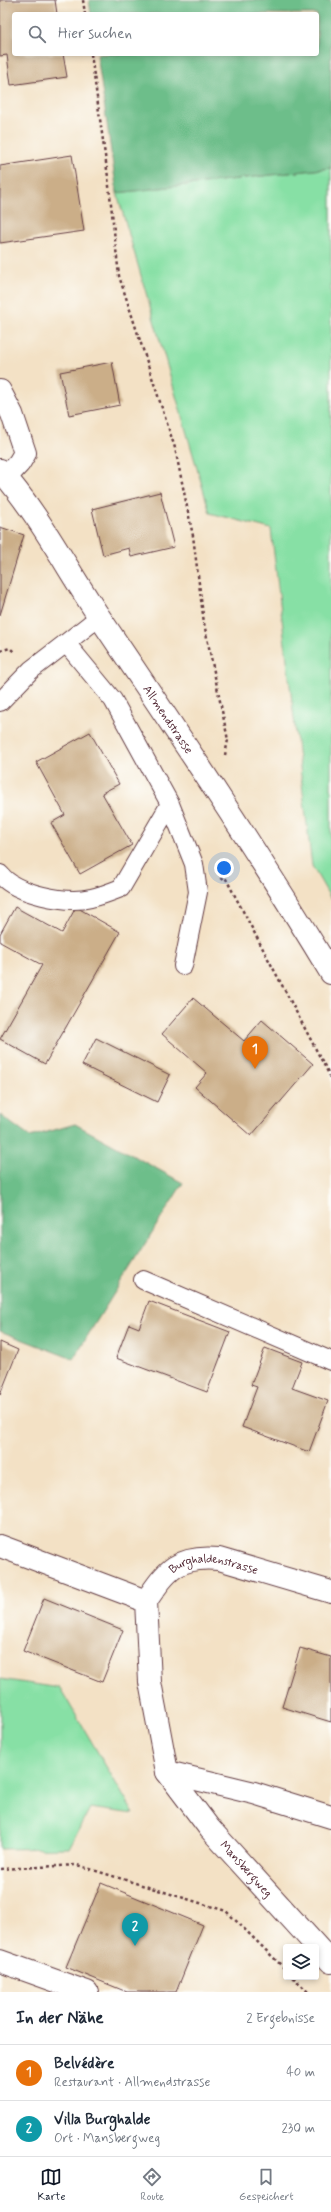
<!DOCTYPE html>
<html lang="de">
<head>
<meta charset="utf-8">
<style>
	:root { --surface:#fff; --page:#f2f2f3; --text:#1f2937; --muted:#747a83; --line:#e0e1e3; --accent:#111827 }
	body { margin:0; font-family:Mynerve,sans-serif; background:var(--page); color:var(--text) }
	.controls { position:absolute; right:12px; bottom:12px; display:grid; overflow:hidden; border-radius:4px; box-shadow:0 2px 6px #0003 }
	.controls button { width:36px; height:36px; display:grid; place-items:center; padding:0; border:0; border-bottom:1px solid var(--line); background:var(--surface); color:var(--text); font:20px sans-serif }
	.you { position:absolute; left:224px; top:868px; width:14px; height:14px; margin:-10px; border:3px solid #fff; border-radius:50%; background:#1a73e8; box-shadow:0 0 0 6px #1a73e833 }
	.badge { display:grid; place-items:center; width:26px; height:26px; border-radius:50%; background:var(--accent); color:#fff; font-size:13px; font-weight:700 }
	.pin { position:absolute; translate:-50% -33px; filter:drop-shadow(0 1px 2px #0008) }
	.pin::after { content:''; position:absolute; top:21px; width:14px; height:12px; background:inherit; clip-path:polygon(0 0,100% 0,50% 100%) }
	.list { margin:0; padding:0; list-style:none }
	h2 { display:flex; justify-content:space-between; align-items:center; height:52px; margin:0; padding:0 16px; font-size:17px }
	h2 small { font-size:13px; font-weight:400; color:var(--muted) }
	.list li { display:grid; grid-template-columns:26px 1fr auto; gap:12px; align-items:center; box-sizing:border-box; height:56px; padding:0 16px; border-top:1px solid var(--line) }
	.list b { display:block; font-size:15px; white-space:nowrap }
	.list p { margin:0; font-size:13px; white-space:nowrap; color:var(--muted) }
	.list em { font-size:13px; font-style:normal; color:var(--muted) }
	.icon { flex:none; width:22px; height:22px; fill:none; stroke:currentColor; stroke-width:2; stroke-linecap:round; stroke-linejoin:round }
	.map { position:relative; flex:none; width:331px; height:1992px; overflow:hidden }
	.search { position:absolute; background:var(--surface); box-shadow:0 2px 6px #0003; left:12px; right:12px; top:12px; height:44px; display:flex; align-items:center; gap:10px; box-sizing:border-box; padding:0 14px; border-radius:4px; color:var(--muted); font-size:15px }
	.sheet { height:164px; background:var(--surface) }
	nav { display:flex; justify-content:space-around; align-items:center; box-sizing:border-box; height:56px; border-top:1px solid var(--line); background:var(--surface); font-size:11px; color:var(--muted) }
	nav a { display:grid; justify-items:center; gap:2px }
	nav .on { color:var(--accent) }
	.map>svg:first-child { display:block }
</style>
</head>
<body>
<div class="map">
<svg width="331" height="1992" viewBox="0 0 331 1992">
	<rect width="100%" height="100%" fill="#fdfcf7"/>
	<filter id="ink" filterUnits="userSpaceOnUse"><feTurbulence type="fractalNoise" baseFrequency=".025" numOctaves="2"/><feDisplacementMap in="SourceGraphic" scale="8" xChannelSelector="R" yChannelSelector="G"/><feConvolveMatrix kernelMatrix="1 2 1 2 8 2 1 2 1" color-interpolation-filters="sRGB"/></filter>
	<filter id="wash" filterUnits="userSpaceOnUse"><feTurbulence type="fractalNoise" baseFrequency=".012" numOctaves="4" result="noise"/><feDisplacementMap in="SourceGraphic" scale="16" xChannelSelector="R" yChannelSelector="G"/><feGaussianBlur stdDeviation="0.9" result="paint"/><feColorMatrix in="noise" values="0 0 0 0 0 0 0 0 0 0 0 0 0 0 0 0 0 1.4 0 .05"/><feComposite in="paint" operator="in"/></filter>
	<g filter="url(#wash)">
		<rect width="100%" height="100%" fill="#f3e1c5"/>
		<path fill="#87e0a5" stroke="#688068" d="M331,168V899L312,866L271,529L210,513L117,193Z
			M0,1679L60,1688L134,1814L90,1808L69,1848L0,1849Z"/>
		<path fill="#6dbe8a" stroke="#5c6e5a" d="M89,0H331V168L117,193L97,54H317V14H91Z
			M0,1115L30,1137L75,1124L183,1183L73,1359L0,1331Z"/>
		<g id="blocks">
			<path fill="#cbae88" d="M0,0H55L57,14H14V54H63L67,77L11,85L7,55L0,56Z
				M72,155L84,231L0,243V166Z
				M112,362L120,405L69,415L60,372Z
				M160,492L174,547L131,557L129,548L103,555L92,509Z
				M0,527L24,535L0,615Z
				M90,732L119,784L102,793L132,845L80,874L51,823L65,815L36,762Z
				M15,907L62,933L76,907L120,932L45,1064L0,1039L42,965L0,942V934Z
				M193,998L244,1041L262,1020L313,1064L251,1136L195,1087L207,1073L162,1034Z
				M96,1038L170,1075L157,1102L82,1065Z
				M149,1301L230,1332L207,1392L116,1358L129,1324L139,1328Z
				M0,1342L18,1350L0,1395Z
				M265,1348L302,1362L292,1388L328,1401L309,1452L242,1427L257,1387L251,1385Z
				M44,1598L123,1630L102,1682L23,1651Z
				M300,1648L331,1657V1722L282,1707Z
				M101,1883L203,1925L176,1992H127L66,1967Z"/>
		</g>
	</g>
	<g filter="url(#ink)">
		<use href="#blocks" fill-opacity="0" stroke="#633c42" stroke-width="1"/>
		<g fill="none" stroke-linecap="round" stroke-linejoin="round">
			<defs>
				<path id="service" d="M99,617L66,643L113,700L170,804L194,864L198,892L183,966
					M0,702L31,670L66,643
					M0,874C15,894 67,904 91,898C101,896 111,892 121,888L170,804
					M143,1280L331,1361"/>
				<g id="minor">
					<path d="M0,391L12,414L25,453L19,463L6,477"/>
					<path id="s1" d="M0,470C39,514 67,569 100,618C179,735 258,852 331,973"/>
					<path id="s2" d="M0,1546L146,1601C167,1570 178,1555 219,1559L331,1592"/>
					<path id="s3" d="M146,1601L150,1682L167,1772L210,1829L331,1962"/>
					<path d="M167,1772L254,1793L331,1817"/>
					<path d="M0,1961L87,1992"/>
				</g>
			</defs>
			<use href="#service" stroke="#633c42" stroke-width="20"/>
			<use href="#minor" stroke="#633c42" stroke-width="24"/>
			<path stroke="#633c42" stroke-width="2.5" stroke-dasharray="3 3" stroke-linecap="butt" d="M83,0L85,14
				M91,54L108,177L119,276L175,448L193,536L204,623L228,740L225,755
				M0,651L10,648L14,652
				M221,879L225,877L331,1078
				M0,1869L77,1865L226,1911L286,1970
				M293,1977L308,1992"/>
			<use href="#service" stroke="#fff" stroke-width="18"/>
			<use href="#minor" stroke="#fff" stroke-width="22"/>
		</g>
	</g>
	<g text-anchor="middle" stroke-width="3" stroke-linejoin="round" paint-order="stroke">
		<g font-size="12" fill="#4a1f2b" stroke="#fdfcf7">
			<text dy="4" stroke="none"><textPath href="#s1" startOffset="301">Allmendstrasse</textPath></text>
			<text dy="4" stroke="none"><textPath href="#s2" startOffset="241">Burghaldenstrasse</textPath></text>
			<text dy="4" stroke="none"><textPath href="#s3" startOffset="298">Mansbergweg</textPath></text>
		</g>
	</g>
</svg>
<div class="controls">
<button><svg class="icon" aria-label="layers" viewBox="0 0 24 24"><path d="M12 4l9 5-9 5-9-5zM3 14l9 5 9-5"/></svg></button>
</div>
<div class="you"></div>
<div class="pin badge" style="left:255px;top:1069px;background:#e8710a">1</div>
<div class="pin badge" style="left:135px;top:1946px;background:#0f9aa8">2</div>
<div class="search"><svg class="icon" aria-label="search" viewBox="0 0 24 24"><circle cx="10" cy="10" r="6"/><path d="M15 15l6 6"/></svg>Hier suchen</div>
</div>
<section class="sheet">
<h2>In der Nähe<small>2 Ergebnisse</small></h2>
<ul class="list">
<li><span class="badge" style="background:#e8710a">1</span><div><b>Belvédère</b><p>Restaurant · Allmendstrasse</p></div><em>40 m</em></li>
<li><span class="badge" style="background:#0f9aa8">2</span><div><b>Villa Burghalde</b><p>Ort · Mansbergweg</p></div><em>230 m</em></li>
</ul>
</section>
<nav>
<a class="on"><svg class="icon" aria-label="map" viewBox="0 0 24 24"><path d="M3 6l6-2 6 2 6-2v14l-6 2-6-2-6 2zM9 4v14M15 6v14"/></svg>Karte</a>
<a><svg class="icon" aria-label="directions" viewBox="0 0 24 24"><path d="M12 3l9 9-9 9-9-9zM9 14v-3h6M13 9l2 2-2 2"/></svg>Route</a>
<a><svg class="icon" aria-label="saved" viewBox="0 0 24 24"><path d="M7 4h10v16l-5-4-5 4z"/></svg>Gespeichert</a>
</nav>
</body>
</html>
